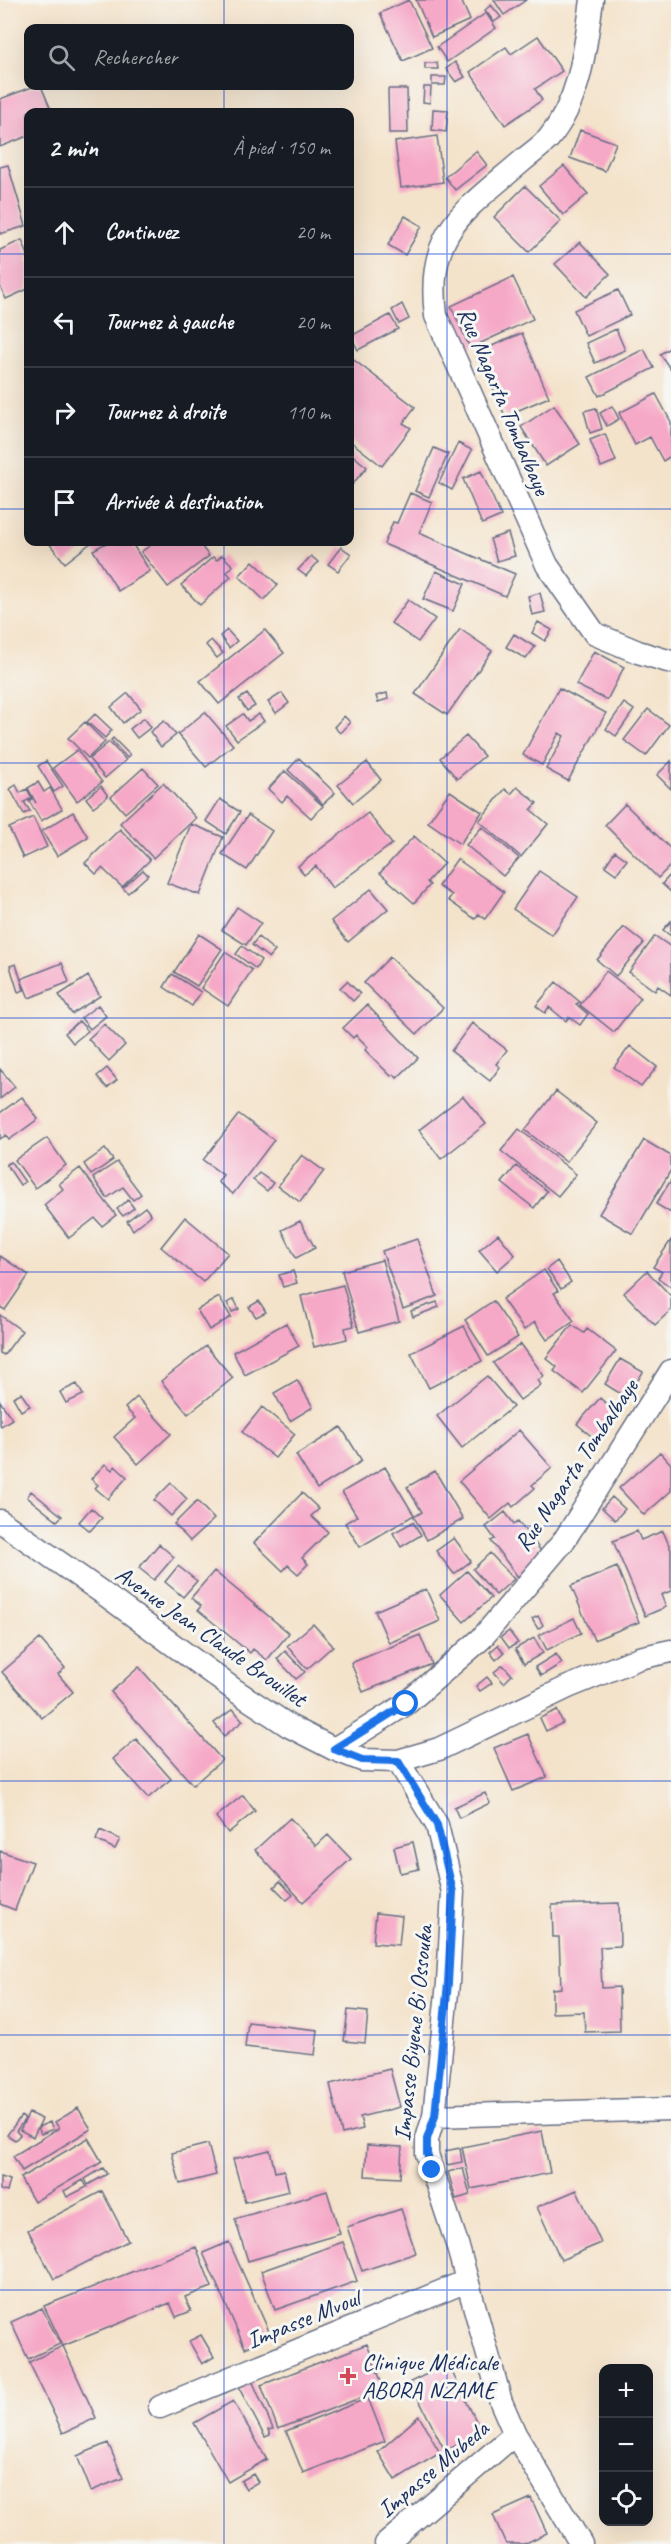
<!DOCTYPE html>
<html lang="fr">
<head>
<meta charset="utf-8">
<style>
	:root { --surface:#171b24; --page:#20242c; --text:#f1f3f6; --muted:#9ea1a6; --line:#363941 }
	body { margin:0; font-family:Caveat,sans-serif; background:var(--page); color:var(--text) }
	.controls { position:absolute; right:18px; bottom:18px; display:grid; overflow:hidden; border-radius:12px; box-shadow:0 6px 24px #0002 }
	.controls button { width:54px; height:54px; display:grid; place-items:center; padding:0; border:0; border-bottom:2px solid var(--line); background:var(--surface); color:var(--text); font:30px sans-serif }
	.stop { position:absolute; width:18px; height:18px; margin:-14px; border:4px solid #1a73e8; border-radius:50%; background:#fff }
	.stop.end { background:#1a73e8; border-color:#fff; box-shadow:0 2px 6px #0008 }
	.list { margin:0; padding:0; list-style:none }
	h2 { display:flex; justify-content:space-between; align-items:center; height:78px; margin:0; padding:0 24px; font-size:26px }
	h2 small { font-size:20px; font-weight:400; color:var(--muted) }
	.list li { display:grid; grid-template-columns:39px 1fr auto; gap:18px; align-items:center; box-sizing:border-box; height:90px; padding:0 24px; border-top:2px solid var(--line) }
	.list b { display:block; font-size:22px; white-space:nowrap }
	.list em { font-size:20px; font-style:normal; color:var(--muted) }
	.icon { flex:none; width:33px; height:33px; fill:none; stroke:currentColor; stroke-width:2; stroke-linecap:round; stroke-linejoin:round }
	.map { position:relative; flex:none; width:671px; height:2544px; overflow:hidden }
	.search { position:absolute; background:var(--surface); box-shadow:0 6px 24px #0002; left:24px; top:24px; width:330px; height:66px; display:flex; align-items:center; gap:15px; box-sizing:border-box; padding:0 21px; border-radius:12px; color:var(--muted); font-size:22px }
	.panel { position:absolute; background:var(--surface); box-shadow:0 6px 24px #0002; left:24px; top:108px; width:330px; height:438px; border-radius:12px }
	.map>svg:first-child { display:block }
</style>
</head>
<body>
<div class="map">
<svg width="671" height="2544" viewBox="0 0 671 2544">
	<rect width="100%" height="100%" fill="#f6f6f2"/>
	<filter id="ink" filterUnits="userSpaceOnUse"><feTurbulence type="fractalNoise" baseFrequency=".0167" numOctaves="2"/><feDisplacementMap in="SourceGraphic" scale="12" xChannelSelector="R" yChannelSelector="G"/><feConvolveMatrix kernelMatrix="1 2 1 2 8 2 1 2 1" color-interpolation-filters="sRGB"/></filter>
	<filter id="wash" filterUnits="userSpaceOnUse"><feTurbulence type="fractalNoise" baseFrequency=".008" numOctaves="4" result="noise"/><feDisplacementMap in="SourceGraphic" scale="24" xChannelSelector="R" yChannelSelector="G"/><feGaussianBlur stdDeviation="1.35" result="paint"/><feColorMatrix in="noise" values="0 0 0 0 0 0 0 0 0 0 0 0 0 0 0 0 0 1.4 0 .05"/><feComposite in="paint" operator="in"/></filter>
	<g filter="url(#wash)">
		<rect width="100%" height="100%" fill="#f4e3cb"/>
		<g id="blocks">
			<path fill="#f6a8c7" d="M409,0L432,48L403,61L380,13Z
				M416,0H461L470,20L432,37Z
				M494,0H526L504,15Z
				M491,5L501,17L494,22L485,10Z
				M486,13L496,28L447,62L437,47Z
				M538,36L562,71L535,89L542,100L505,125L470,72L506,47L511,54Z
				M455,62L465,77L456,82L446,69Z
				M425,63H437L438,69H425Z
				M432,77H446L445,85H432Z
				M35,86H41L52,112H28V136L0,147V99Z
				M424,87H431L430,103L423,102Z
				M388,89H407L408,133H389Z
				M433,109L448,110L446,132L432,130Z
				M580,130L616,143L605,171L570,158Z
				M437,136L443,182L401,188L395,142Z
				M476,151L487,165L455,190L445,177Z
				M8,165L26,226L0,234V167Z
				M564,166L588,194L563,215L539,186Z
				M525,186L561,221L529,252L494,217Z
				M405,216L422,226L405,255L388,245Z
				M22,240L28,255V289L6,299L0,286V250Z
				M580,242L610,274L586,297L555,264Z
				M513,277L533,319L470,348L451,306Z
				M618,290L630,315L586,336L574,310Z
				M402,304L409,319L399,324L392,310Z
				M390,315L398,329L358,350L351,336Z
				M616,329L625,350L595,363L586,343Z
				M522,333L549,397L505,416L478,352Z
				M671,347V370L660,354Z
				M644,349L654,368L599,396L589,377Z
				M350,357L415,407L403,423L411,428L382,466L350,441Z
				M656,394L671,422V456L663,461L650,437L635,445L619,413Z
				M554,405L580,444L546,466L521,427Z
				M612,406L619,419L607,426L600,413Z
				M596,408L602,429L590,433L584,411Z
				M605,434L616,461L601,467L590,440Z
				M458,443L472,450L452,490L439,483Z
				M434,448L448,454L429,497L415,491Z
				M350,453L367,467L350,487Z
				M481,471L501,516L482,524L463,479Z
				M410,493L432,502L419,533L515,574L505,596L384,544L393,522L397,523Z
				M508,533L515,556L497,561L490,539Z
				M48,542H92L65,563Z
				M108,542H131L150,571L118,591L93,550Z
				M155,542H198L209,556L168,587L141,552Z
				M341,547L351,554L338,571L328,564Z
				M222,555L233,566L227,572L231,577L200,605L181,585L213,557L217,560Z
				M311,556L318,562L306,576L298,570Z
				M253,561L278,585L264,600L239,576Z
				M436,571L465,584L453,611L423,599Z
				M540,593L545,612L532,615L528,596Z
				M408,600L435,619L418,642L391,623Z
				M538,622L552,630L545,641L532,633Z
				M460,629L492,651L447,715L415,694Z
				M227,630L237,641L229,648L220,636Z
				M265,630L284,653L219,704L200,681Z
				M514,634L535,647L526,659L506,647Z
				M211,640L223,653L217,658L206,645Z
				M594,651L624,667L607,700L576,685Z
				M559,688L606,713L568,781L546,769L564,736L559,733L542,765L523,755Z
				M128,693L141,709L123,723L111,707Z
				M282,693L289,703L276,713L268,702Z
				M387,693L388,699L378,702L376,696Z
				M247,694L255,706L247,711L239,699Z
				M624,703L634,710L616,736L606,729Z
				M648,709L669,725L646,756L624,740Z
				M205,712L233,745L206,767L178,734Z
				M95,714L112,730L105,738L87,722Z
				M243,714L248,721L259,714L264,721L237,740L226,726Z
				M344,716L350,722L340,733L334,727Z
				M144,718L151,727L137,738L130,729Z
				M164,721L176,735L161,747L150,732Z
				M85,722L105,742L88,758L68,738Z
				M466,736L484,756L457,779L440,758Z
				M113,738L130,755L127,758L111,740Z
				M109,742L126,760L105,778L89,759Z
				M77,750L102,782L77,801L53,768Z
				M299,758L335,793L323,804L288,770Z
				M46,761L63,786L54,792L38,766Z
				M671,761V789L657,775Z
				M367,762L381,780L353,803L338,785Z
				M143,768L158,784L125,813L111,797Z
				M285,771L323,806L311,818L287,796L282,802L268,789Z
				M38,782L44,792L50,788L62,809L41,821L29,801L33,798L36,803L28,788Z
				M163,783L196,818L153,858L120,823Z
				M16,785L20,793L27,789L32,798L24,802L30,811L24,814L10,789Z
				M101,786L108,796L93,807L86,798Z
				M517,787L537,803L531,810L548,824L521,857L479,821L505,789L511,794Z
				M450,791L482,812L460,844L428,822Z
				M220,799L240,812L226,834L206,821Z
				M625,804L671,849V865L658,878L605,825Z
				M73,812L88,837L57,856L42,831Z
				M368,813L392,844L332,888L316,866L304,875L298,866Z
				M248,815L272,831L247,870L222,854Z
				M33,817L47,847L23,858L9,828Z
				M191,824L223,837L200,895L167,883Z
				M482,827L519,858L503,876L466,845Z
				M120,829L150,860L122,887L102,868L96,874L85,863Z
				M414,836L444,863L427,882L430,885L414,903L380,873Z
				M615,851L627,860L616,874L605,866Z
				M457,859L504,892L485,919L479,914L475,919L448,900L452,895L438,886Z
				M143,870L148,875L128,893L123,888Z
				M539,871L578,897L552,935L513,909Z
				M671,874V892L662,884Z
				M371,889L388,909L348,942L331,921Z
				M237,907L261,923L246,945L222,930Z
				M671,921V936L663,930Z
				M624,927L644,943L616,976L597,960Z
				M199,934L222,949L197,986L174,972Z
				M655,936L671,947V995L658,986L655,991L629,972Z
				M258,937L275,951L269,958L252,945Z
				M242,946L261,960L256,969L236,954Z
				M225,952L252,970L228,1006L201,988Z
				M390,957L443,1008L417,1034L364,983Z
				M62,963L69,982L29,998L21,979Z
				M16,964L24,990L18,992L10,966Z
				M606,971L641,998L614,1032L580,1005Z
				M172,974L201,992L192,1006L164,987Z
				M88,976L100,996L72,1014L59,995Z
				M347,981L360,994L353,1001L340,988Z
				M556,982L580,1002L576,1004L588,1014L580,1025L569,1017L566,1021L549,1007L545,1013L536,1006Z
				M98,1005L106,1016L90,1029L81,1018Z
				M367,1005L418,1058L397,1078L394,1074L391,1076L365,1050L368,1047L356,1035L353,1038L343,1028Z
				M79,1021L88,1031L73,1043L65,1033Z
				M472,1023L507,1050L496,1064L500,1067L490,1081L451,1051Z
				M104,1024L125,1045L109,1061L88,1039Z
				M630,1046L657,1067L641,1087L614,1067Z
				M107,1068L117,1080L107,1088L97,1076Z
				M0,1069L15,1087L0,1099Z
				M556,1091L597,1123L566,1162L525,1130Z
				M463,1096L486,1124L441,1159L419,1130Z
				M22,1097L38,1119L9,1140L6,1135L0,1139V1113Z
				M239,1114L274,1140L233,1194L218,1182L223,1175L203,1160Z
				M519,1129L576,1174L558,1196L501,1151Z
				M47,1138L66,1165L35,1188L15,1160Z
				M644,1140L671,1156V1170L633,1234L599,1214Z
				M105,1149L113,1160L91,1175L84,1164Z
				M302,1155L324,1171L300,1202L278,1186Z
				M11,1162L25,1182L20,1185L6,1164Z
				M117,1162L141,1194L133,1200L123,1187L107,1198L93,1178Z
				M516,1166L547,1191L534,1208L502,1183Z
				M80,1168L116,1215L102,1226L95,1218L69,1238L44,1205L63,1189L59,1184Z
				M259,1173L273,1183L267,1191L253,1180Z
				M671,1180V1213L656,1204Z
				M128,1200L134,1208L123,1216L117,1209Z
				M145,1207L151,1215L133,1230L127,1221Z
				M185,1217L228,1253L203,1282L161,1247Z
				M300,1221L315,1248L296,1258L282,1230Z
				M498,1234L515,1255L497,1271L479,1250Z
				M417,1239L437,1296L403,1309L382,1251Z
				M671,1240V1287L658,1278L662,1272L653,1267Z
				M0,1256L29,1275L5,1310L0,1307Z
				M382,1260L399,1321L359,1332L342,1271Z
				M557,1261L571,1282L561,1289L547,1269Z
				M544,1270L558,1291L554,1293L574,1321L547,1340L535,1322L524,1330L502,1299Z
				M293,1271L297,1283L283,1287L279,1275Z
				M647,1271L671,1296V1310L655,1325L624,1293Z
				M343,1285L354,1326L345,1328L347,1339L314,1347L301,1296Z
				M219,1297L231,1317L209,1330L197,1310Z
				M234,1299L239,1309L232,1312L227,1303Z
				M259,1301L266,1312L256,1317L249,1307Z
				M493,1301L518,1337L488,1356L465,1320Z
				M437,1302L439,1307L413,1317L411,1311Z
				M0,1315L22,1331L4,1355L0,1353Z
				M286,1323L299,1346L245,1375L233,1352Z
				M572,1325L584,1333L587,1329L616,1351L583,1393L554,1371L557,1367L546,1358Z
				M464,1326L482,1361L429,1388L411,1353Z
				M521,1344L544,1376L538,1380L541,1385L520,1400L493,1363Z
				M206,1346L233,1378L188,1414L161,1381Z
				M620,1359L643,1372L627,1398L605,1384Z
				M487,1376L513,1407L462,1448L437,1416Z
				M297,1380L313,1407L290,1421L274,1393Z
				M77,1384L83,1395L66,1403L60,1392Z
				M21,1393L30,1406L21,1411L13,1397Z
				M137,1397L171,1434L138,1464L114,1437L135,1418L125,1408Z
				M600,1398L619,1415L596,1440L577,1424Z
				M0,1401L12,1419L1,1426L0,1424Z
				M262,1407L295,1434L275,1458L242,1432Z
				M341,1427L362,1461L317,1489L296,1455Z
				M519,1430L552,1468L532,1485L535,1488L513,1507L510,1503L491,1519L459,1481Z
				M660,1452L671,1464V1491L644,1515L619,1488Z
				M105,1464L112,1470L115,1466L127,1477L108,1499L95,1488L98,1485L91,1479Z
				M385,1467L414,1515L360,1547L345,1523L357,1516L342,1492Z
				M435,1471L463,1519L427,1540L414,1517L422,1512L407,1487Z
				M171,1483L187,1499L171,1516L154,1500Z
				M31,1491L62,1516L57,1521L27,1497Z
				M302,1493L319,1509L311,1516L328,1532L302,1558L308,1564L298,1574L288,1565L283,1571L254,1543Z
				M612,1497L625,1509L615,1520L602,1508Z
				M197,1501L214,1519L190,1541L174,1524Z
				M91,1508L102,1518L90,1531L79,1522Z
				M505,1512L514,1524L518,1521L541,1551L518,1577L491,1541L495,1539L486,1527Z
				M413,1522L421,1535L401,1547L393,1533Z
				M637,1531L641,1540L663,1531L671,1550V1591L661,1595L666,1607L645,1616L613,1541Z
				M454,1538L471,1561L454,1574L436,1551Z
				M159,1544L174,1557L154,1580L139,1568Z
				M490,1553L514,1579L496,1595L473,1569Z
				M178,1566L197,1581L183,1597L165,1582Z
				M617,1567L639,1622L594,1640L571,1586Z
				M214,1571L289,1633L267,1660L253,1649L250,1653L198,1610L201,1606L191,1598Z
				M467,1571L491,1598L464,1622L440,1595Z
				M426,1589L440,1621L389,1643L375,1611Z
				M538,1616L543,1625L538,1629L532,1619Z
				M574,1618L581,1633L547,1650L539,1635Z
				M313,1624L333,1646L307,1669L287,1646Z
				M509,1631L518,1643L509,1648L501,1637Z
				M420,1635L432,1664L363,1692L351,1663Z
				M534,1638L543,1653L524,1664L515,1649Z
				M40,1639L65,1668L58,1674L73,1692L42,1718L2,1672Z
				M498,1645L504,1653L496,1660L490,1652Z
				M285,1651L305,1672L296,1679L277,1659Z
				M556,1654L562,1663L541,1676L535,1667Z
				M503,1665L512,1675L504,1683L494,1672Z
				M139,1667L222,1760L193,1785L111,1692Z
				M487,1677L492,1683L480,1691L476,1686Z
				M233,1709L243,1721L224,1736L214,1723Z
				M557,1710L563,1723L546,1731L540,1718Z
				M528,1734L547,1777L513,1791L494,1748Z
				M136,1739L171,1779L148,1798L113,1759Z
				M485,1793L490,1803L459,1818L454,1807Z
				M243,1795L255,1811L228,1833L216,1817Z
				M290,1818L316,1846L328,1835L351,1859L303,1902L255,1850Z
				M100,1830L120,1839L115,1849L96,1840Z
				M413,1842L419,1869L400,1873L394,1847Z
				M0,1851L33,1862L15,1910L0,1904Z
				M280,1881L293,1895L287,1900L274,1887Z
				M619,1903L620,1946L600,1947L602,1988L619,1987L620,2031L585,2032L584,2012L552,2013V1989L561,1988L559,1937H553L552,1905Z
				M376,1913L402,1916L399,1945L373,1943Z
				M348,2010L368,2012L365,2043L344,2041Z
				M248,2022L318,2030L315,2055L245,2047Z
				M390,2069L400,2107L360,2117L363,2129L342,2134L330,2084Z
				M78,2108L91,2129L22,2171L13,2156L59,2128L55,2122Z
				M29,2113L42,2119L33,2137L20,2130Z
				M21,2116L25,2119L16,2131L20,2135L15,2140L7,2135Z
				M50,2122L53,2129L41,2134L38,2127Z
				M542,2131L550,2173L471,2189L462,2147Z
				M88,2138L102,2162L34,2202L20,2178Z
				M208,2144L216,2175L180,2184L172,2153Z
				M367,2145L402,2147L400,2178L365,2176Z
				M460,2148L462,2162L447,2165L445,2151Z
				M270,2150L275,2172L284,2170L289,2191L245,2202L233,2159Z
				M103,2168L107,2174L88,2185L85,2179Z
				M463,2168L470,2195L456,2199L448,2172Z
				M0,2177L10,2180L7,2192L0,2190Z
				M83,2180L87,2187L67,2197L64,2191Z
				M577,2190L601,2243L561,2260L537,2207Z
				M102,2191L128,2241L54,2279L28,2230Z
				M327,2191L340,2234L248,2261L235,2219Z
				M401,2209L416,2253L362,2271L347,2227Z
				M229,2242L271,2336L245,2348L203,2253Z
				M343,2242L357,2281L275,2310L261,2271Z
				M196,2247L212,2287L185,2297L191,2311L176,2317L170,2303L63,2346L96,2418L63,2433L29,2362L63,2346L44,2306Z
				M42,2308L60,2344L28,2359L11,2322Z
				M201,2335L214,2357L202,2364L189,2341Z
				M367,2344L384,2389L278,2429L261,2385Z
				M448,2364L482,2433L445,2451L410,2382Z
				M252,2380L273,2429L268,2430L270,2435L265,2437L238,2386Z
				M368,2398L385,2441L303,2473L286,2431Z
				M233,2401L267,2459L228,2482L194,2423Z
				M419,2416L440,2453L395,2480L378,2452Z
				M108,2443L123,2478L91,2491L77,2456Z
				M253,2474L258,2482L246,2489L241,2481Z
				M531,2498L547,2533L524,2544H506L493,2515Z"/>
		</g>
	</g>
	<g filter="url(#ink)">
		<use href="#blocks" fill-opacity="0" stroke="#676e84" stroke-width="1.5"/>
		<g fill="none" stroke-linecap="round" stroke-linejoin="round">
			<defs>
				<path id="street" d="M592,0C585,48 581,99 549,138C541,147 530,154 521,162C463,212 426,231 436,316L547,565L595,634L638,652L671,662
					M0,1521L100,1591L236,1691L289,1726L334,1749L362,1760L398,1761L439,1749L568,1687L639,1658L671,1651
					M334,1749L406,1704L481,1639L563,1542L671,1371
					M398,1761L437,1825L453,1892L448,1983L434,2116L427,2139V2154L457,2244L501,2402L515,2434L581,2544
					M434,2116L671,2109
					M160,2407L467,2281
					M386,2544L515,2434"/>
			</defs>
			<use href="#street" stroke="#676e84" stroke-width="25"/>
			<use href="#street" stroke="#fff" stroke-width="22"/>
		</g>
	</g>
	<g fill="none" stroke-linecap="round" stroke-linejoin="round" filter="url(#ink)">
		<path stroke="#1a73e8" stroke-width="8" d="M406,1704L334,1749L362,1760L398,1761L437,1825L453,1892L448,1983L435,2116L427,2139V2154L432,2170"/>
	</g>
	<path fill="none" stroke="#1d4ed8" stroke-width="1.5" stroke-opacity="0.55" d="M224,0V28M447,0V2544M224,86V112M0,254H28M350,254H671M0,509H28M350,509H671M224,542V2544M0,763H671M0,1018H671M0,1272H671M0,1526H671M0,1781H671M0,2035H671M0,2290H671"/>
	<path fill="#d1495b" stroke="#f6f6f2" stroke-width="2" d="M345 2367h6v6h6v6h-6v6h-6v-6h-6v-6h6z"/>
	<g text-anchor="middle" stroke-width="6" stroke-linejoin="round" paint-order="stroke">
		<g font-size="24" fill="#1b2f5e" stroke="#f6f6f2">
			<text transform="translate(504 401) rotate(67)" y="8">Rue Nagarta Tombalbaye</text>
			<text transform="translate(576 1465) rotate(-56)" y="8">Rue Nagarta Tombalbaye</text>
			<text transform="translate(211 1636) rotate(35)" y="8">Avenue Jean Claude Brouillet</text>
			<text transform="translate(413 2033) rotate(-84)" y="8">Impasse Biyene Bi Ossouka</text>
			<text transform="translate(303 2319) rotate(-22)" y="8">Impasse Mvoul</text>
			<text transform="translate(433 2469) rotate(-40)" y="8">Impasse Mubeda</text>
		</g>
		<g font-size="24" fill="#1b2f5e" stroke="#f6f6f2" text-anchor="start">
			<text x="362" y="2370">Clinique Médicale<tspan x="362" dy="28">ABORA NZAME</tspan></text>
		</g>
	</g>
</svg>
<div class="controls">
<button>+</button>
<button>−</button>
<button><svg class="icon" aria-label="locate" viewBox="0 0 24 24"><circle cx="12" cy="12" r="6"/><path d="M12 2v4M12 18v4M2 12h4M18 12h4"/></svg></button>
</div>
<div class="stop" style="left:406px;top:1704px"></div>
<div class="stop end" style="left:432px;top:2170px"></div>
<div class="search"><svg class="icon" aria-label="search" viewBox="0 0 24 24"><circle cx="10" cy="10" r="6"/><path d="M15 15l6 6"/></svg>Rechercher</div>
<section class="panel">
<h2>2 min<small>À pied · 150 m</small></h2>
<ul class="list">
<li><svg class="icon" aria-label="ahead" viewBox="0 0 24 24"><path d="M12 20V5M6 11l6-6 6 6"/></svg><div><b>Continuez</b></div><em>20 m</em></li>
<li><svg class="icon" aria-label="left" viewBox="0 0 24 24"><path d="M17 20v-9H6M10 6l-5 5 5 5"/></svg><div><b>Tournez à gauche</b></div><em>20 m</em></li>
<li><svg class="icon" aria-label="right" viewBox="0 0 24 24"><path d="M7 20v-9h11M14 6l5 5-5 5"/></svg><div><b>Tournez à droite</b></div><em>110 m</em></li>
<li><svg class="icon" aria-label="arrive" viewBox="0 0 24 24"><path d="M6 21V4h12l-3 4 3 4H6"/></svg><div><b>Arrivée à destination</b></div></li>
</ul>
</section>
</div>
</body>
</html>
